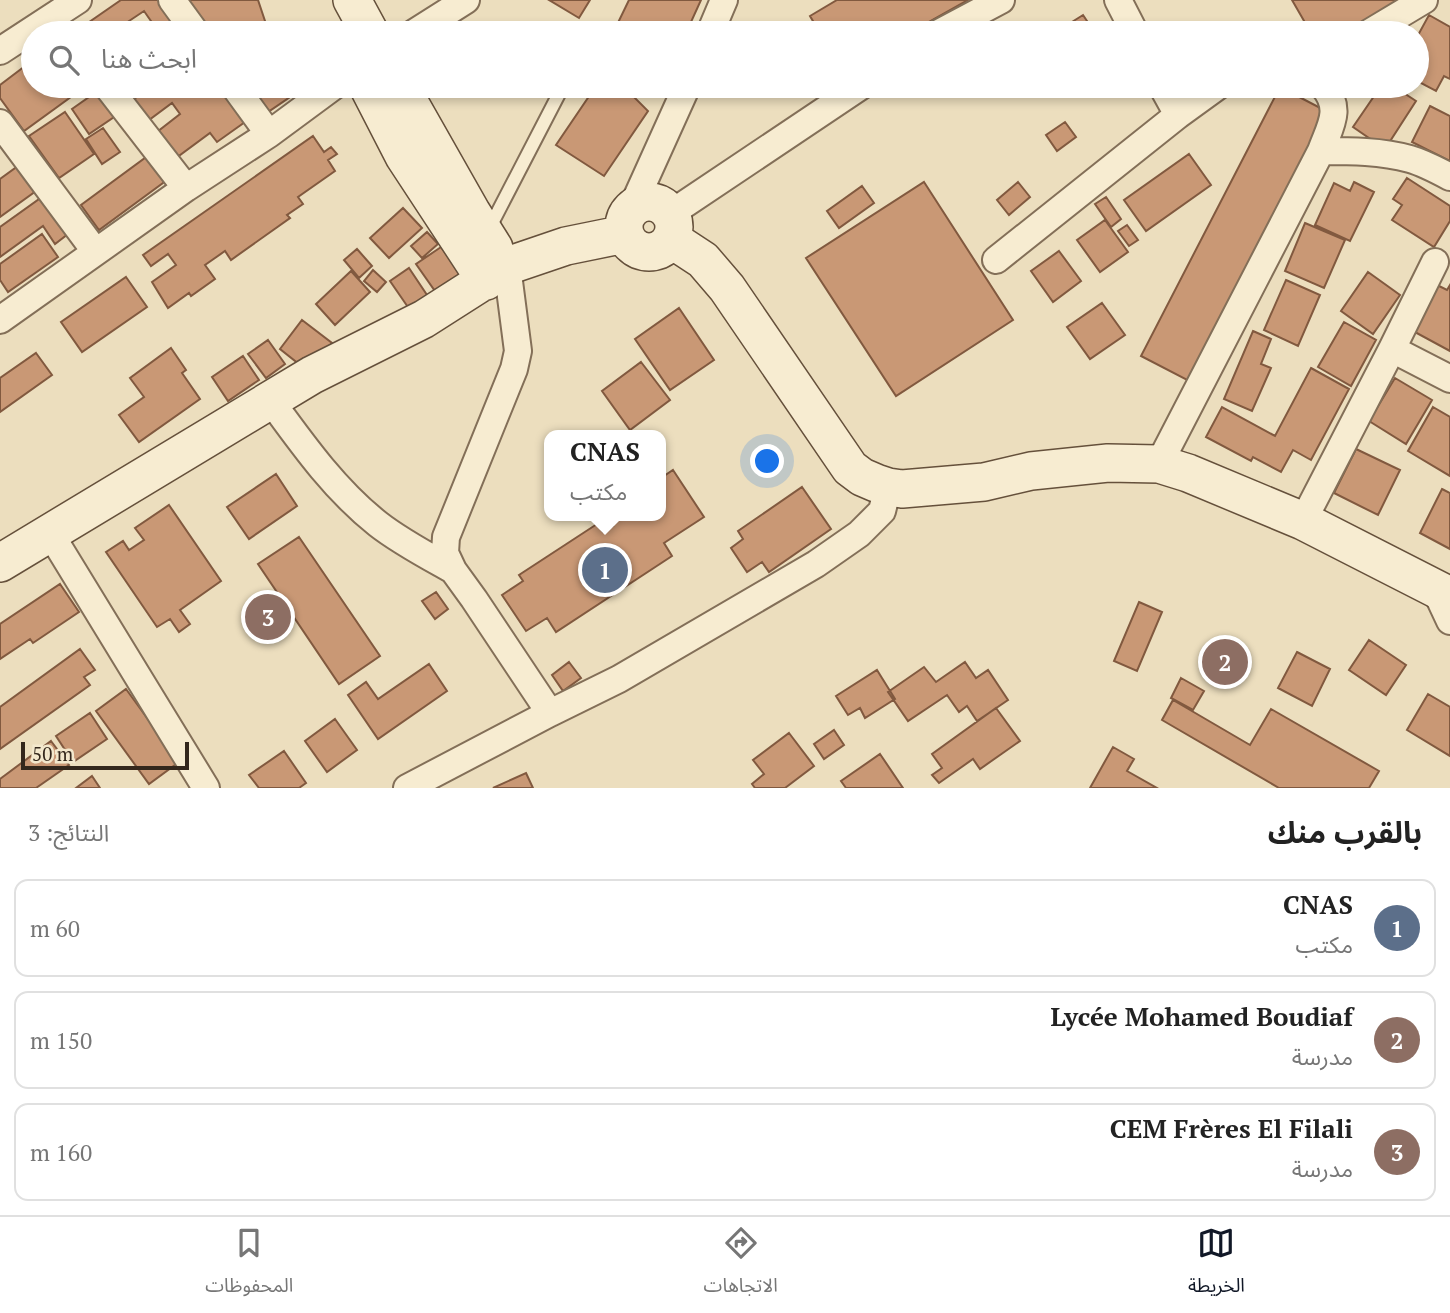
<!DOCTYPE html>
<html lang="ar">
<head>
<meta charset="utf-8">
<style>
	:root { --surface:#fff; --page:#f2f2f2; --text:#222; --muted:#767676; --line:#e0e0e0; --accent:#111827 }
	body { margin:0; font-family:"PT Serif","Noto Sans Arabic",serif; background:var(--page); color:var(--text); direction:rtl }
	.scale { position:absolute; left:21px; bottom:18px; width:168px; box-sizing:border-box; padding-left:7px; border:4px solid #33271c; border-top:0; font-size:19px; line-height:24px; white-space:nowrap; color:#33271c; -webkit-text-stroke:5px #f3e8cd; paint-order:stroke }
	.you { position:absolute; left:768px; top:462px; width:24px; height:24px; margin:-18px; border:5px solid #fff; border-radius:50%; background:#1a73e8; box-shadow:0 0 0 10px #1a73e833 }
	.badge { display:grid; place-items:center; width:46px; height:46px; border-radius:50%; background:var(--accent); color:#fff; font-size:23px; font-weight:700 }
	.pin { position:absolute; translate:-50% -50%; border:4px solid #fff; box-shadow:0 2px 7px #0006 }
	.popup { position:absolute; left:544px; top:430px; width:122px; height:91px; box-sizing:border-box; display:grid; place-content:center; border-radius:14px; background:var(--surface); filter:drop-shadow(0 2px 5px #0005); font-size:23px; white-space:nowrap; color:var(--muted) }
	.popup b { font-size:26px; color:var(--text) }
	.popup::after { content:''; position:absolute; left:50%; top:100%; margin-left:-14px; border:14px solid transparent; border-top-color:var(--surface) }
	.list { margin:0; padding:0; list-style:none }
	h2 { display:flex; justify-content:space-between; align-items:center; height:91px; margin:0; padding:0 28px; font-size:30px }
	h2 small { font-size:23px; font-weight:400; color:var(--muted) }
	.list li { display:grid; grid-template-columns:46px 1fr auto; gap:21px; align-items:center; box-sizing:border-box; height:98px; margin:0 14px 14px; padding:0 14px; border:2px solid var(--line); border-radius:14px }
	.list b { display:block; font-size:26px; white-space:nowrap }
	.list p { margin:0; font-size:23px; white-space:nowrap; color:var(--muted) }
	.list em { font-size:23px; font-style:normal; color:var(--muted) }
	.icon { flex:none; width:38px; height:38px; fill:none; stroke:currentColor; stroke-width:2; stroke-linecap:round; stroke-linejoin:round }
	.map { position:relative; flex:none; width:1450px; height:788px; overflow:hidden; direction:ltr }
	.search { position:absolute; background:var(--surface); box-shadow:0 4px 10px #0003; left:21px; right:21px; top:21px; height:77px; display:flex; align-items:center; gap:18px; box-sizing:border-box; padding:0 24px; border-radius:38px; color:var(--muted); font-size:26px }
	.sheet { height:427px; background:var(--surface) }
	nav { display:flex; justify-content:space-around; align-items:center; box-sizing:border-box; height:98px; border-top:2px solid var(--line); background:var(--surface); font-size:19px; color:var(--muted) }
	nav a { display:grid; justify-items:center; gap:4px }
	nav .on { color:var(--accent) }
	.map>svg:first-child { display:block }
</style>
</head>
<body>
<div class="map">
<svg width="1450" height="788" viewBox="0 0 1450 788">
	<rect width="100%" height="100%" fill="#ecdebe"/>
	<path fill="#c99875" stroke="#81593f" stroke-width="2" d="M121,0H168L180,16L158,31L144,11L111,33H86L82,27Z
		M183,0H258L269,33H207Z
		M549,0H590L579,18Z
		M629,0H701L686,33H613Z
		M837,0H968L909,33H820L810,16Z
		M1292,0H1412L1355,33H1311Z
		M1083,15L1095,33H1068L1064,27Z
		M1429,15L1450,27V79L1444,76L1436,91L1417,81V37Z
		M33,60V86H86L24,131L0,98V85Z
		M153,86H229L252,117L217,142L210,133L176,158L157,132L180,114L172,103L149,120L134,99Z
		M245,86H286L290,97L265,114Z
		M596,86H623L648,111L604,176L556,145Z
		M1381,86H1393L1416,101L1385,149L1353,127Z
		M1280,87L1330,113L1191,382L1141,356Z
		M102,88L120,113L89,134L72,109Z
		M1430,106L1450,116V161L1412,142Z
		M65,112L94,154L59,178L29,136Z
		M1065,122L1076,137L1057,151L1046,135Z
		M103,128L120,152L102,164L86,139Z
		M313,136L324,152L331,147L337,154L328,160L335,171L298,197L303,204L287,215L290,218L231,260L225,251L205,265L215,279L191,296L189,293L168,308L152,282L176,265L168,254L151,266L143,255Z
		M1189,154L1211,185L1146,231L1124,200Z
		M149,155L167,180L99,230L81,205Z
		M18,166L36,191L0,217V179Z
		M1407,178L1450,206V221L1434,247L1392,220L1402,205L1393,199Z
		M924,182L1013,320L896,396L806,258Z
		M1018,182L1030,197L1009,215L997,200Z
		M1354,182L1374,192L1350,241L1315,225L1334,183L1350,191Z
		M862,186L874,203L839,228L827,211Z
		M42,197L68,234L55,244L43,226L0,257V227Z
		M1106,197L1121,219L1111,227L1095,204Z
		M403,208L422,228L389,258L370,238Z
		M1105,220L1128,252L1100,272L1077,240Z
		M1305,223L1345,240L1324,288L1285,271Z
		M1127,225L1138,240L1129,246L1118,231Z
		M427,232L438,244L422,258L411,246Z
		M42,234L58,257L8,292L0,280V264Z
		M441,247L467,283L442,301L416,264Z
		M357,249L372,266L359,278L344,260Z
		M1059,251L1081,281L1053,302L1031,271Z
		M409,268L431,301L412,313L390,281Z
		M373,270L386,282L377,292L364,281Z
		M351,271L370,292L335,325L316,304Z
		M1368,272L1400,295L1373,334L1341,311Z
		M126,277L147,307L82,352L61,322Z
		M1286,280L1320,295L1298,346L1264,330Z
		M1437,285L1447,290L1450,285V351L1413,331Z
		M1102,303L1125,335L1090,359L1067,327Z
		M679,308L714,360L670,390L635,339Z
		M302,320L332,343L309,372L280,349Z
		M1344,322L1376,340L1351,386L1318,367Z
		M1253,331L1271,339L1261,364L1271,368L1252,411L1224,399Z
		M268,340L285,364L266,378L248,354Z
		M171,348L186,370L182,373L200,399L139,442L119,415L144,397L130,378Z
		M36,353L52,375L0,412V378Z
		M243,356L259,380L228,401L212,377Z
		M641,362L670,400L630,430L602,391Z
		M1311,368L1349,389L1311,460L1293,450L1281,472L1253,457L1251,461L1206,437L1222,407L1275,436Z
		M1395,378L1432,400L1406,444L1369,421Z
		M1433,407L1450,417V476L1408,451Z
		M1356,449L1400,470L1378,515L1334,493Z
		M673,470L704,517L664,543L672,556L556,632L547,618L526,631L502,595L523,581L519,575L597,524L603,532L613,526L606,516H661V478Z
		M276,474L297,506L249,539L227,507Z
		M802,487L831,529L769,572L762,562L747,572L731,548L743,539L738,531Z
		M1442,489L1450,493V549L1420,533Z
		M169,505L221,581L180,610L190,624L179,632L170,619L157,627L106,552L123,541L129,550L144,540L135,528Z
		M299,537L380,656L339,684L258,564Z
		M60,584L79,612L33,643L30,639L0,659V624Z
		M436,592L448,609L435,619L422,601Z
		M1139,602L1162,612L1137,671L1114,661Z
		M1369,640L1406,665L1386,695L1349,670Z
		M80,649L95,670L84,677L90,685L0,749V707Z
		M1297,652L1330,669L1312,706L1278,688Z
		M569,662L581,678L563,691L552,675Z
		M965,662L976,678L988,670L1008,700L977,721L967,706L959,712L947,695L908,721L888,692L924,667L936,682Z
		M429,664L447,691L378,739L348,695L366,682L378,699Z
		M877,670L895,699L865,718L860,708L848,715L836,696Z
		M1181,678L1204,691L1193,710L1171,698Z
		M126,689L179,762L149,784L96,711Z
		M1428,694L1450,707V756L1407,730Z
		M1173,700L1250,745L1271,709L1379,771L1369,788H1279L1162,720Z
		M996,708L1020,741L980,769L973,759L939,783L932,775L942,768L932,754Z
		M90,713L107,739L73,762L56,736Z
		M335,719L357,750L327,772L305,741Z
		M834,730L844,745L824,759L814,744Z
		M789,733L814,766L785,788H755L752,784L764,774L753,760Z
		M51,741L69,765L36,788H0V779Z
		M1113,747L1134,759L1127,771L1157,788H1090Z
		M284,751L306,783L299,788H259L249,775Z
		M880,754L903,788H846L841,781Z
		M526,773L533,788H493Z
		M92,776L100,788H76Z"/>
	<g fill="none" stroke-linecap="round" stroke-linejoin="round">
		<defs>
			<path id="lane" d="M489,229L563,86"/>
			<path id="street" d="M172,0L196,33
				M1118,0L1135,33
				M414,33L466,0
				M710,33L724,0
				M939,33L1001,0
				M1369,33L1424,0
				M0,51L78,0
				M107,86L186,188
				M234,86L269,134
				M1162,86L1178,115
				M0,123L95,251
				M1321,151C1351,151 1381,151 1410,159C1424,163 1437,170 1450,177
				M631,210L687,86
				M670,214L861,86
				M996,260L1178,115L1218,86
				M507,266L518,351L514,369L446,537L445,553L453,570L474,599L550,713
				M0,320L186,188L269,134L334,86
				M1392,349L1435,262
				M271,401C303,445 335,490 378,524C401,542 428,556 453,570
				M1159,464L1321,151C1330,126 1343,109 1323,86
				M1303,521L1392,349L1450,379
				M50,533L206,788
				M1435,589L1450,621
				M407,788L550,713L619,679L816,564L859,534L882,511L888,487"/>
			<path id="secondary" d="M352,0L370,33
				M368,86L404,156L486,281
				M400,86L472,213L494,248
				M624 227a25 25 0 1 1 50 0a25 25 0 1 1-50 0Z
				M671,239L703,260L727,288L850,468L862,477L876,483L888,487L902,489L984,482L1031,471L1108,463L1159,464L1188,473L1303,521L1450,596
				M0,563L312,375L424,319L507,266L566,246L625,234"/>
		</defs>
		<use href="#lane" stroke="#836f58" stroke-width="16"/>
		<use href="#street" stroke="#836f58" stroke-width="30"/>
		<use href="#secondary" stroke="#65503b" stroke-width="40"/>
		<use href="#lane" stroke="#f7ecd1" stroke-width="12"/>
		<use href="#street" stroke="#f7ecd1" stroke-width="26"/>
		<use href="#secondary" stroke="#f7ecd1" stroke-width="37"/>
	</g>
</svg>
<div class="scale">50 m</div>
<div class="you"></div>
<div class="pin badge" style="left:605px;top:570px;background:#5c6f8a">1</div>
<div class="popup"><b>CNAS</b>مكتب</div>
<div class="pin badge" style="left:1225px;top:662px;background:#8d6e63">2</div>
<div class="pin badge" style="left:268px;top:617px;background:#8d6e63">3</div>
<div class="search"><svg class="icon" aria-label="search" viewBox="0 0 24 24"><circle cx="10" cy="10" r="6"/><path d="M15 15l6 6"/></svg>ابحث هنا</div>
</div>
<section class="sheet">
<h2>بالقرب منك<small>النتائج: 3</small></h2>
<ul class="list">
<li><span class="badge" style="background:#5c6f8a">1</span><div><b>CNAS</b><p>مكتب</p></div><em>60 m</em></li>
<li><span class="badge" style="background:#8d6e63">2</span><div><b>Lycée Mohamed Boudiaf</b><p>مدرسة</p></div><em>150 m</em></li>
<li><span class="badge" style="background:#8d6e63">3</span><div><b>CEM Frères El Filali</b><p>مدرسة</p></div><em>160 m</em></li>
</ul>
</section>
<nav>
<a class="on"><svg class="icon" aria-label="map" viewBox="0 0 24 24"><path d="M3 6l6-2 6 2 6-2v14l-6 2-6-2-6 2zM9 4v14M15 6v14"/></svg>الخريطة</a>
<a><svg class="icon" aria-label="directions" viewBox="0 0 24 24"><path d="M12 3l9 9-9 9-9-9zM9 14v-3h6M13 9l2 2-2 2"/></svg>الاتجاهات</a>
<a><svg class="icon" aria-label="saved" viewBox="0 0 24 24"><path d="M7 4h10v16l-5-4-5 4z"/></svg>المحفوظات</a>
</nav>
</body>
</html>
